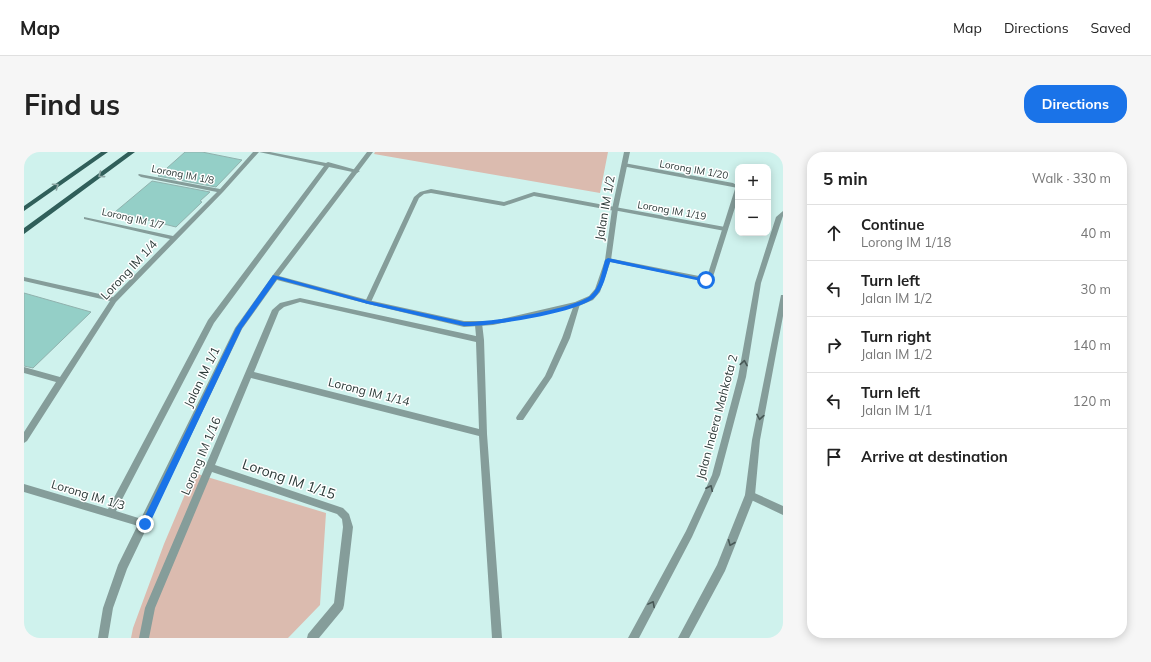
<!DOCTYPE html>
<html lang="en">
<head>
<meta charset="utf-8">
<style>
	:root { --surface:#fff; --page:#f6f6f6; --text:#222; --muted:#767676; --line:#e0e0e0; --accent:#1a73e8 }
	body { margin:0; font-family:Mulish,sans-serif; background:var(--page); color:var(--text) }
	.controls { position:absolute; right:12px; top:12px; display:grid; overflow:hidden; border-radius:8px; box-shadow:0 2px 10px #0003 }
	.controls button { width:36px; height:36px; display:grid; place-items:center; padding:0; border:0; border-bottom:1px solid var(--line); background:var(--surface); color:var(--text); font:20px sans-serif }
	.stop { position:absolute; width:12px; height:12px; margin:-9px; border:3px solid #1a73e8; border-radius:50%; background:#fff }
	.stop.end { background:#1a73e8; border-color:#fff; box-shadow:0 1px 4px #0008 }
	.list { margin:0; padding:0; list-style:none }
	h2 { display:flex; justify-content:space-between; align-items:center; height:52px; margin:0; padding:0 16px; font-size:17px }
	h2 small { font-size:13px; font-weight:400; color:var(--muted) }
	.list li { display:grid; grid-template-columns:26px 1fr auto; gap:12px; align-items:center; box-sizing:border-box; height:56px; padding:0 16px; border-top:1px solid var(--line) }
	.list b { display:block; font-size:15px; white-space:nowrap }
	.list p { margin:0; font-size:13px; white-space:nowrap; color:var(--muted) }
	.list em { font-size:13px; font-style:normal; color:var(--muted) }
	.icon { flex:none; width:22px; height:22px; fill:none; stroke:currentColor; stroke-width:2; stroke-linecap:round; stroke-linejoin:round }
	.map { position:relative; flex:none; width:759px; height:486px; overflow:hidden; border-radius:16px }
	header { display:flex; align-items:center; gap:24px; box-sizing:border-box; height:56px; padding:0 20px; background:var(--surface); border-bottom:1px solid var(--line) }
	header strong { font-size:19px }
	nav { display:flex; gap:22px; margin-inline-start:auto; font-size:14px }
	.intro { display:flex; align-items:center; justify-content:space-between; box-sizing:border-box; height:96px; padding:0 24px }
	h1 { margin:0; font-size:28px }
	.button { padding:10px 18px; border-radius:16px; background:var(--accent); color:#fff; font-size:14px; font-weight:700 }
	main { display:flex; gap:24px; padding:0 24px }
	aside { flex:1; background:var(--surface); border-radius:16px; box-shadow:0 2px 10px #0003 }
	.map>svg:first-child { display:block }
</style>
</head>
<body>
<header>
<strong>Map</strong>
<nav><a>Map</a><a>Directions</a><a>Saved</a></nav>
</header>
<div class="intro"><h1>Find us</h1><a class="button">Directions</a></div>
<main>
<div class="map">
<svg width="759" height="486" viewBox="0 0 759 486">
	<rect width="100%" height="100%" fill="#cff2ed"/>
	<path fill="#dbbbaf" d="M351,0H584L576,41L350,2Z
		M170,321L302,361L296,453L264,486H107L109,476L140,392Z"/>
	<path fill="#94cfc7" stroke="#90b1ad" d="M161,0H178L218,8L192,35L134,24Z
		M128,29L186,40L176,49L178,50L152,75L91,60Z
		M0,141L67,160L9,216L0,214Z"/>
	<g fill="none" stroke-linecap="round" stroke-linejoin="round">
		<path fill="#859d9a" fill-rule="evenodd" d="M714,35V46L688,128L687,130H683L682,128L711,37Z
			M407,37L480,50L510,40L591,55L594,57L591,59L510,44L480,54L407,41L400,42L395,46L347,150L344,152H342L341,150L390,45L396,40Z"/>
		<path fill="#859d9a" fill-rule="evenodd" d="M4,0H11L0,6V2Z
			M229,0H235L199,40L92,150L3,289L0,291V280L32,230L0,221V215L36,225L86,149L0,129V125L89,145L146,87L60,67V65L149,84L193,40L117,25L114,23L115,22L196,37Z
			M235,0H246L302,11L304,10L336,19L333,21L305,15L190,171L92,359L124,369L126,372L124,375L121,376L0,340V332L84,357L184,168L300,14Z
			M600,11L709,31L714,34V36L598,14V12Z
			M591,55L701,75L704,77L701,79L589,58V56Z
			M584,106L685,126L688,128L685,130L582,109L581,108Z
			M276,146L452,184L451,173L455,170L458,171L460,188L463,282L478,486H468L455,284L227,226L191,313L316,355L319,356L325,362L329,375L320,453L319,457L295,486H283L284,482L310,451L319,375L318,367L313,362L188,320L131,456L125,486H115L121,456L248,158L256,151ZM276,150L452,190L455,277L230,220L255,159L260,155Z
			M551,150H555L556,152L546,186L528,225L499,268H493L492,266L493,264L521,224L538,186Z
			M726,339L759,354V363L723,346L721,343L723,340Z"/>
		<path fill="#859d9a" fill-rule="evenodd" d="M343,0H349L255,124L344,148L440,169H469L551,150L565,144L571,137L581,108L588,57L600,0H606L594,57L587,108L576,140L569,148L555,154L469,173L440,175L344,152L253,128L218,177L103,417L89,456L84,486H74L79,456L94,413L211,176L249,123Z
			M759,59V64L737,131L722,225L696,323L668,385L615,486H604L662,379L688,323L714,225L731,131L752,65Z
			M757,143H759V164L736,288L731,343L701,419L665,486H654L693,413L721,343L728,288Z"/>
		<path fill="#305f5a" fill-rule="evenodd" d="M77,0H84L0,59V54Z
			M104,0H111L0,82V76Z"/>
	</g>
	<defs><path id="oneway-chevron" d="M-2-3.5L2.5 0L-2 3.5" fill="none" stroke-width="1.6" stroke-linecap="round" stroke-linejoin="round"/></defs>
	<g stroke="#8da7a4">
		<use href="#oneway-chevron" transform="translate(77 23) rotate(143)"/>
		<use href="#oneway-chevron" transform="translate(32 34) rotate(-35)"/>
	</g>
	<g stroke="#475856">
		<use href="#oneway-chevron" transform="translate(720 211) rotate(-80)"/>
		<use href="#oneway-chevron" transform="translate(736 265) rotate(100)"/>
		<use href="#oneway-chevron" transform="translate(686 336) rotate(-65)"/>
		<use href="#oneway-chevron" transform="translate(707 391) rotate(112)"/>
		<use href="#oneway-chevron" transform="translate(628 452) rotate(-62)"/>
	</g>
	<path fill="#1a73e8" d="M584,106L685,128L682,130L586,110C582,122 580,137 570,146C553,161 464,175 440,174L344,152L253,127L218,176L124,375H118V370L212,176L249,123L344,149L440,170C464,171 547,158 566,144C576,136 578,119 581,108Z"/>
	<g text-anchor="middle" stroke-width="3" stroke-linejoin="round" paint-order="stroke">
		<g font-size="10" fill="#2d3b39" stroke="#fff">
			<text transform="translate(670 17) rotate(10)" y="4">Lorong IM 1/20</text>
			<text transform="translate(159 22) rotate(11)" y="4">Lorong IM 1/8</text>
			<text transform="translate(648 58) rotate(10)" y="4">Lorong IM 1/19</text>
			<text transform="translate(109 66) rotate(13)" y="4">Lorong IM 1/7</text>
		</g>
		<g font-size="12" fill="#2d3b39" stroke="#fff">
			<text transform="translate(581 56) rotate(-80)" y="4">Jalan IM 1/2</text>
			<text transform="translate(105 118) rotate(-47)" y="4">Lorong IM 1/4</text>
			<text transform="translate(178 225) rotate(-64)" y="4">Jalan IM 1/1</text>
			<text transform="translate(345 240) rotate(14)" y="4">Lorong IM 1/14</text>
			<text transform="translate(693 265) rotate(-75)" y="4">Jalan Indera Mahkota 2</text>
			<text transform="translate(177 304) rotate(-67)" y="4">Lorong IM 1/16</text>
			<text transform="translate(64 343) rotate(17)" y="4">Lorong IM 1/3</text>
		</g>
		<g font-size="14" fill="#2d3b39" stroke="#fff">
			<text transform="translate(265 327) rotate(19)" y="5">Lorong IM 1/15</text>
		</g>
	</g>
</svg>
<div class="controls">
<button>+</button>
<button>−</button>
</div>
<div class="stop" style="left:682px;top:128px"></div>
<div class="stop end" style="left:121px;top:372px"></div>
</div>
<aside>
<h2>5 min<small>Walk · 330 m</small></h2>
<ul class="list">
<li><svg class="icon" aria-label="ahead" viewBox="0 0 24 24"><path d="M12 20V5M6 11l6-6 6 6"/></svg><div><b>Continue</b><p>Lorong IM 1/18</p></div><em>40 m</em></li>
<li><svg class="icon" aria-label="left" viewBox="0 0 24 24"><path d="M17 20v-9H6M10 6l-5 5 5 5"/></svg><div><b>Turn left</b><p>Jalan IM 1/2</p></div><em>30 m</em></li>
<li><svg class="icon" aria-label="right" viewBox="0 0 24 24"><path d="M7 20v-9h11M14 6l5 5-5 5"/></svg><div><b>Turn right</b><p>Jalan IM 1/2</p></div><em>140 m</em></li>
<li><svg class="icon" aria-label="left" viewBox="0 0 24 24"><path d="M17 20v-9H6M10 6l-5 5 5 5"/></svg><div><b>Turn left</b><p>Jalan IM 1/1</p></div><em>120 m</em></li>
<li><svg class="icon" aria-label="arrive" viewBox="0 0 24 24"><path d="M6 21V4h12l-3 4 3 4H6"/></svg><div><b>Arrive at destination</b></div></li>
</ul>
</aside>
</main>
</body>
</html>
